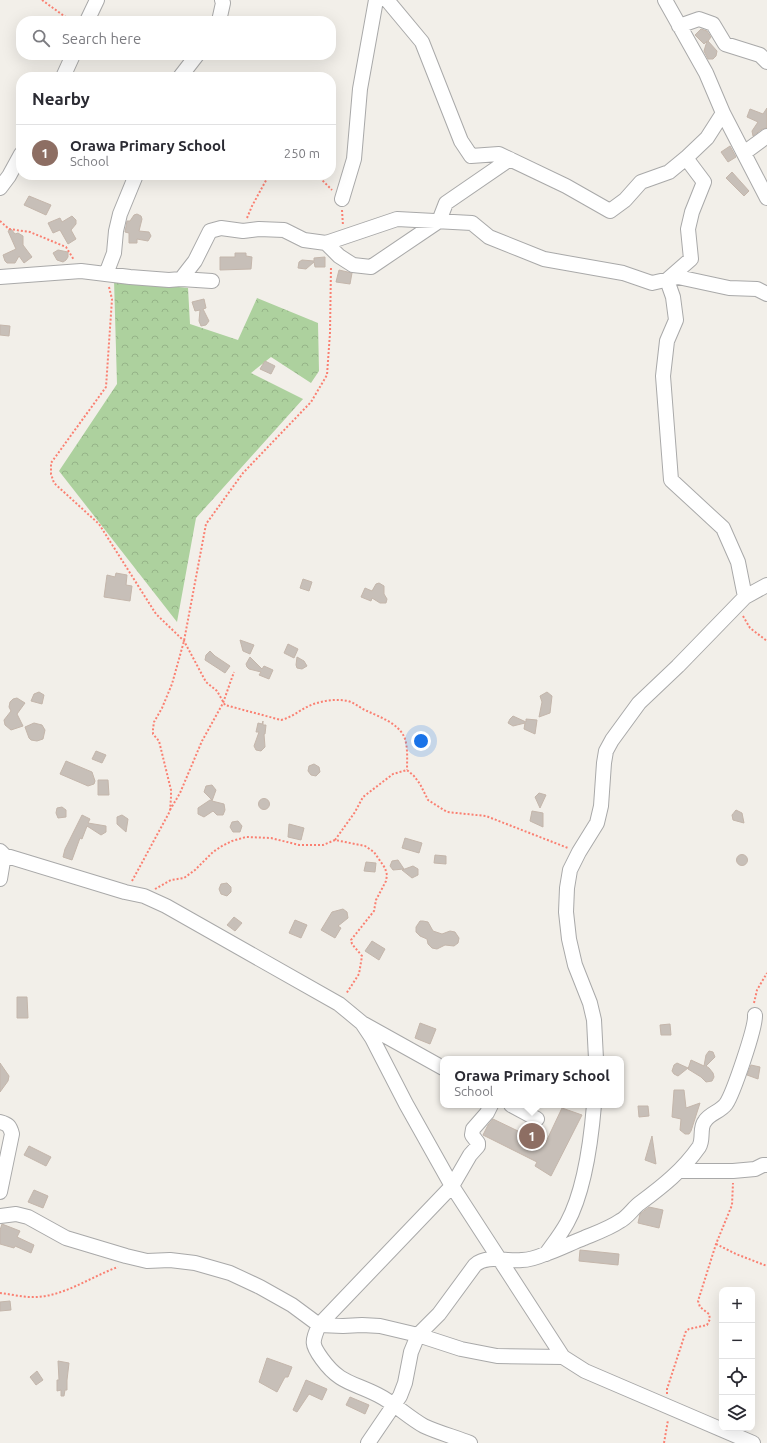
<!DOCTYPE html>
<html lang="en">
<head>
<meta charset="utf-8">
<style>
	:root { --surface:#fff; --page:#f7f7f7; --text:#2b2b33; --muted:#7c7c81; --line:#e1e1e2; --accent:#d40000 }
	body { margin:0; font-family:Ubuntu,sans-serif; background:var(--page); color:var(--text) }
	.controls { position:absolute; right:12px; bottom:12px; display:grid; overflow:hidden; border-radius:8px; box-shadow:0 4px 16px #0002 }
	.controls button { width:36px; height:36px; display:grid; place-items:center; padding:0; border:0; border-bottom:1px solid var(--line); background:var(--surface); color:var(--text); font:20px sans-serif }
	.you { position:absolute; left:421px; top:741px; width:14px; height:14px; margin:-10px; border:3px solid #fff; border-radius:50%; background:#1a73e8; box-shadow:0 0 0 6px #1a73e833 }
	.badge { display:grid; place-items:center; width:26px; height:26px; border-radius:50%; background:var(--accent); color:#fff; font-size:13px; font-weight:700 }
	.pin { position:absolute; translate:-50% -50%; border:2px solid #fff; box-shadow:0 1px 4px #0006 }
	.popup { position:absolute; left:440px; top:1056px; width:184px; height:52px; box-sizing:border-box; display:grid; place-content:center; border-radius:8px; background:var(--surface); filter:drop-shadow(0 1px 3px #0005); font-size:13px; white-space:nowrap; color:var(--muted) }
	.popup b { font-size:15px; color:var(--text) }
	.popup::after { content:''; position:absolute; left:50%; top:100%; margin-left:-8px; border:8px solid transparent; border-top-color:var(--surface) }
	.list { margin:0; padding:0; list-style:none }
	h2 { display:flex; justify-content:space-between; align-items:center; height:52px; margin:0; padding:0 16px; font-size:17px }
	h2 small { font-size:13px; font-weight:400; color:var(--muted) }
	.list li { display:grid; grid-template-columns:26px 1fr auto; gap:12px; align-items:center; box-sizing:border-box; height:56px; padding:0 16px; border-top:1px solid var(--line) }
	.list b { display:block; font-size:15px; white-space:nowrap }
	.list p { margin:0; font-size:13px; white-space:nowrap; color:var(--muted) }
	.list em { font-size:13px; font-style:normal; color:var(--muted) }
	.icon { flex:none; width:22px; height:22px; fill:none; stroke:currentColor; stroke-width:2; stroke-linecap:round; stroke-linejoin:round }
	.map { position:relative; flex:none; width:767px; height:1443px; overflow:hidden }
	.search { position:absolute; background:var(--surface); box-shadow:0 4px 16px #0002; left:16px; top:16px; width:320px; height:44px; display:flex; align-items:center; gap:10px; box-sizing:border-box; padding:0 14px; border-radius:16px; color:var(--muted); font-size:15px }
	.panel { position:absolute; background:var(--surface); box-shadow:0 4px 16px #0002; left:16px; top:72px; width:320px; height:108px; border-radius:16px }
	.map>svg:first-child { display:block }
</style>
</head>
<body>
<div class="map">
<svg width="767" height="1443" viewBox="0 0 767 1443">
	<defs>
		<pattern id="forest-crowns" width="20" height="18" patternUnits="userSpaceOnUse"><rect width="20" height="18" fill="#add19e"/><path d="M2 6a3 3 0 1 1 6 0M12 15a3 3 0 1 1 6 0" fill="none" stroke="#95b388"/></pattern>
	</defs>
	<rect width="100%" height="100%" fill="#f2efe9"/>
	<path fill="url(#forest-crowns)" d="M114,280L188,288L190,324L238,340L257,298L318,323L319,371L311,383L271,357L251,373L303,399L196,518L177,622L59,471L117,384Z"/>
	<path fill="#c7bfb8" stroke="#c4b6ab" d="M701,29L707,31L711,37L708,41L717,51L716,56L713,59H708L704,51L707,41L704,44L695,35Z
		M767,108V128L762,129L753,136L752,131L758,122L747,117L750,109L763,114Z
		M730,146L736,157L728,162L721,152Z
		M732,172L749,191L744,196L726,178Z
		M29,196L51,205L46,215L24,205Z
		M137,214L141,216L142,219L139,231L149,232L151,236L148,241L137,239V243H129V233L125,232L127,221H130L134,215Z
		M72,216L76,220V224L71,230L76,239L68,244L60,230L53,233L48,223L60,218L62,222Z
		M11,229L15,234L18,233L23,236V245L32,257L24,263L19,256L15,263H7L5,261L3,255L16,249L8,231Z
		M58,250L68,252V257L66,260L63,262L57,260L53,253Z
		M235,253H246V256L252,257L251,269L220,270V257H235Z
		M325,257V267H315L314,262L306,269L298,268L299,262L302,260L314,261V258Z
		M339,270L352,273L350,284L336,282Z
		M204,299L206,308L203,309L209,321L206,325L201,326L199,321L200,310L195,311L192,302Z
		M0,325L10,326L9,336L0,335Z
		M265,361L275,366L271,374L260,369Z
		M116,573L127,575L126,585L132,586L130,601L104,597L107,575L115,577Z
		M303,579L312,582L309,591L300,588Z
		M379,583L384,586V594L387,599L386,603H380L372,598L371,601L361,597L365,588L372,591L376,584Z
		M240,640L254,645L250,654L243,651Z
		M288,644L298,649L294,658L284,653Z
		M210,651L215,656L230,666L225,673L205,660L206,655Z
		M250,657L262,669L264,666L273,670L269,679L259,675L261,672L249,669L247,667L246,664Z
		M297,657L304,661L307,666L302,669L297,668L296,665Z
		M39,692L44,695L42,704L31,701L34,694Z
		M547,692L552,696L550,713L539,717L542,702L540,696Z
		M17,698L25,703L17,714L23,726L11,730L5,725L4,720L11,711L9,707L10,702L13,699Z
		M513,716L526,722V719L537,720L535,734L524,729L525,723L513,726L508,723L510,719Z
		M263,721V725H266L265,734H264L265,747L261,751L256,750L254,746L259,732H256L258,723L262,724Z
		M34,723L42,725L45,730L43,739L37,741L31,740L29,738L25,727Z
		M96,751L106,755L102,763L92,759Z
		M66,761L92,772L95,781L94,784L88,786L60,774Z
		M314,764L319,767L320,772L316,776L311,775L308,771L309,766Z
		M98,780H108L109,795H98Z
		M212,785L216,790L212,801L224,804L225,810L223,815H217L213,811L204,817L198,814V808L210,800H212L204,792L206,786Z
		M539,793L546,795L540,808L535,797Z
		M258.5 804a5.5 5.5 0 1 1 11 0a5.5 5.5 0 1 1-11 0Z
		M62,807L66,810V817L58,818L56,813L57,808Z
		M736,810L742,813L744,823L733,820L732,815Z
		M532,811L543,813V827L530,821Z
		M82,815L90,819L88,823L106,826V832L101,835L87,826L82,839L80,838L72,860L63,857L65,849Z
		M122,815L128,819L126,832L117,824V817Z
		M238,821L242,826L240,832H233L230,827L232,822Z
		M289,824L304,828L301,840L288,837Z
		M405,838L422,843L419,853L402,848Z
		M736.5 860a5.5 5.5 0 1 1 11 0a5.5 5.5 0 1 1-11 0Z
		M435,855L446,856V864L434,863Z
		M398,860L404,869L393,870L390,866L392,861Z
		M366,862L376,863L375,872L364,871Z
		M413,866L418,869V875L412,878L402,870Z
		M227,883L231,887V892L227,896L221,894L219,889L221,884Z
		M343,909L347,912L348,918L338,926L341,928L335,938L321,930L332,912Z
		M234,917L242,923L235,931L227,925Z
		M295,920L307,925L301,938L289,933Z
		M420,921H423L428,922L433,931L442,934L450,931L455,932L459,938L458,943L454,946L445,945L437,949L432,948L428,944L427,939L420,936L416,932V927Z
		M372,941L385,949L379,960L365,951Z
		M17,997H27L28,1018H17Z
		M420,1023L436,1029L430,1044L415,1038Z
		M670,1024L671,1035H661L660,1025Z
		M709,1051L713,1052L715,1057L706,1066L709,1068L713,1073L714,1077L712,1081L706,1082L701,1077L688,1069L691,1060L704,1066L706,1055Z
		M0,1063L9,1076L8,1081L0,1092Z
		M677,1063L688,1068L678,1076L674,1074L672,1071L674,1065Z
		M751,1065L760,1067L758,1079L747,1075Z
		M674,1090H684L686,1108L700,1103L691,1131L689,1134H685L680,1130L681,1119L672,1117Z
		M638,1106H648L649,1116L639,1117Z
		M562,1108L582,1115L551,1176L535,1166L537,1162L483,1135L488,1125L493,1119L545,1144Z
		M652,1136L656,1164L645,1160Z
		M29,1146L51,1157L46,1166L24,1155Z
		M34,1190L48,1196L43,1208L28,1202Z
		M649,1207L663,1210L659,1228L638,1223L640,1214Z
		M2,1224L20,1231L17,1237L34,1245L31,1253L15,1246L14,1248L0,1244V1230Z
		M580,1250L619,1254L618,1265L579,1261Z
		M10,1301L11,1310L0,1311V1302Z
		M267,1358L292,1367L288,1377H285L277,1392L259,1382Z
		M58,1361L69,1363L67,1380V1390H65L64,1396H61V1390L57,1391V1380H59Z
		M37,1371L43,1380L36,1385L30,1377Z
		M306,1380L327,1389L322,1400L309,1394L297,1412L293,1410Z
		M350,1397L369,1405L365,1414L346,1405Z"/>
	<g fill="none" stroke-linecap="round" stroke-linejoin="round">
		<defs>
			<path id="minor" d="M387,0L422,42L461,141L471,156L499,154L566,186L610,211L625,200L641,182L669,172L686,158L707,138L723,113
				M665,0L706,73L723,113L767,198
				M87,21L97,0
				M219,21L223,3L222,0
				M679,26L699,19L713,24L725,44L760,55L767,62
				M63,77L73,55
				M180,77L197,55
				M744,153L767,136
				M686,158L704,182L692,212L688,229L691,259L667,280L673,297L676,320L667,341L663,376L671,480L723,528L738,562L745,597
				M0,188L9,176L21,154
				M342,199L354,159L360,89L376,0
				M326,243L397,219L472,223L489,237L544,259L623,273L652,283L678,277L729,288L757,289L767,294
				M106,274L114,253L116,231L120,214L136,175
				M0,277L81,271L130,277L169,280L181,279L195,261L210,231L221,228L243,231L259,229L284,230L304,240L326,243L339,256L353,265L371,267L439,221L446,203L510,159
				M181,279L212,281
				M0,851L4,855L0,879
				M0,854L125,892L144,896L166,906L339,1004L362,1023L372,1038L406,1104L452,1186L563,1357L585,1371L753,1443
				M364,1024L443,1068
				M596,1059L594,1020L590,1003L575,965L569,939L566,912L567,888L570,870L579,852L597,823L601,806L604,763L606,751L612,740L639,703L678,666L745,597L767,585
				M511,1105L537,1119
				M0,1122C8,1124 10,1126 12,1134L0,1192
				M680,1171H733L755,1169L763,1165H767
				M0,1216L16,1214L28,1217L66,1238L126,1256L147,1261L170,1260L195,1263L230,1273L260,1287L292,1305L319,1325L452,1186L470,1155L478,1146V1143L472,1135L473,1129L487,1113L491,1105
				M546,1254C553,1244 561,1234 567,1223C584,1192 591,1141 594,1105
				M368,1443L400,1396L405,1383L411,1352L418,1335L439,1314L475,1265C488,1254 506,1262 522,1260C529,1260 538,1257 545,1254C558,1250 571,1243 584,1238C596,1233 610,1228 620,1221C628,1217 633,1208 640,1203C663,1186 683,1170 699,1147C704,1139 699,1128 705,1121C710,1113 720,1112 726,1104C733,1094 756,1027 755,1015
				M470,1443C455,1437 439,1433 424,1426C408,1417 394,1403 378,1395C353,1382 340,1384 322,1359C311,1344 312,1342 319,1325L343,1326L362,1325L380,1326L418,1335L461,1349L497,1356L563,1357"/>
		</defs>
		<use href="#minor" stroke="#a9a9a9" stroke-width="16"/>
		<path stroke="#fa8072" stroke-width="2" stroke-dasharray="2 2" stroke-linecap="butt" d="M42,0L71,21
			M317,175L332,190
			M342,210L343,226
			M247,218L252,206L269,175
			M0,221L9,229L30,232L66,247L74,260
			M109,287L112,299L106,387L51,463V474L54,483L99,524L156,614L184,641L206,682L217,691L225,705L281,720C294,717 304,706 317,703C327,700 338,699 348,701C355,703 360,708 367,711C380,717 400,724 405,739C408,749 407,760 407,770
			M743,616L750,628L767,641
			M170,810L180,793L202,741L223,703L234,672
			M335,840L355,812L363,797L393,774L407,770L414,776L420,784L428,800L447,812L486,816L568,848
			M132,881L170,811L171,797V790L159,741L153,734V729L154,722L162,708L172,684L184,641L206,524L243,473L311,402L327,375L330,333L331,266
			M155,889L171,880L184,878L195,870L213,852L222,846L232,841L246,837L271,838L299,845H323L335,840L365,846L374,852L385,868L387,875L386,881L376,900L374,911L351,940L352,944L362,956L359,974L346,994
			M754,1003L757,990L767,973
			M716,1244L736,1254L767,1266
			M0,1293C10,1294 21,1297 31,1297C62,1298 90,1277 118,1267
			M667,1394V1389L686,1331L689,1329L707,1325L710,1319L709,1314L700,1307L698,1301L716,1244L732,1205L733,1183
			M664,1443L668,1420"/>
		<use href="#minor" stroke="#fff" stroke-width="14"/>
	</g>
</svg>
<div class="controls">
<button>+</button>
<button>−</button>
<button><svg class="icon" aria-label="locate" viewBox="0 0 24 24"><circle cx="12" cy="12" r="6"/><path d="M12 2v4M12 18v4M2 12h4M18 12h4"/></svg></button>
<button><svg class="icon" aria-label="layers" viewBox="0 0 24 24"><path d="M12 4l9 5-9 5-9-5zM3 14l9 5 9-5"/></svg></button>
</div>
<div class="you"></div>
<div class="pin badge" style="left:532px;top:1136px;background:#8d6e63">1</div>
<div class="popup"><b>Orawa Primary School</b>School</div>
<div class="search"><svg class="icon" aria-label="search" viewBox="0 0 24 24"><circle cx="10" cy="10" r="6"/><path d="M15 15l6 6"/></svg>Search here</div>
<section class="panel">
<h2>Nearby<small></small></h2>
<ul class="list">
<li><span class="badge" style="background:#8d6e63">1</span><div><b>Orawa Primary School</b><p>School</p></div><em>250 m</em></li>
</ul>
</section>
</div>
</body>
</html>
